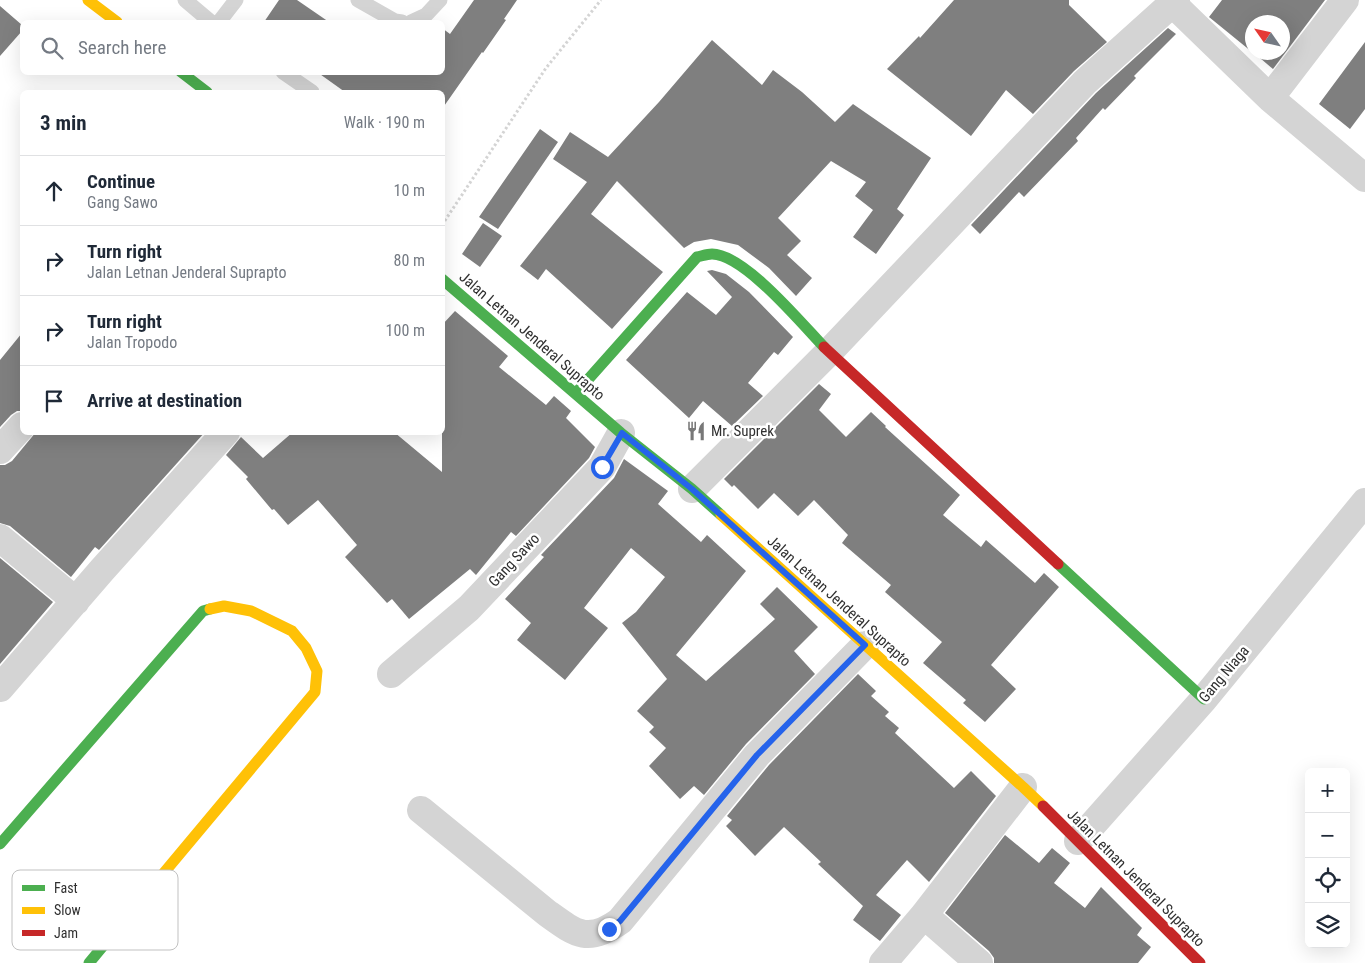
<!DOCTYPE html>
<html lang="en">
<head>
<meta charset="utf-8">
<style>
	:root { --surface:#fff; --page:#f6f6f7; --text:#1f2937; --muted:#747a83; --line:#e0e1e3 }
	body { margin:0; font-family:"Roboto Condensed",sans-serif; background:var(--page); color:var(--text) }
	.controls { position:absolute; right:15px; bottom:15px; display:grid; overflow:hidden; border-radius:8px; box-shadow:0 5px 20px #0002 }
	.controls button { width:45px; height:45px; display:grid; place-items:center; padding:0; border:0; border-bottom:1px solid var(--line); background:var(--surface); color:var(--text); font:25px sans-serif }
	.compass { position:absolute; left:1245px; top:15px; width:45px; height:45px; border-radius:50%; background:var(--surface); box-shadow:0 5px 20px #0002; rotate:304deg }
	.stop { position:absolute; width:15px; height:15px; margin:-11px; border:4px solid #2563eb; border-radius:50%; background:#fff }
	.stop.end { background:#2563eb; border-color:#fff; box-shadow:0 1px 5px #0008 }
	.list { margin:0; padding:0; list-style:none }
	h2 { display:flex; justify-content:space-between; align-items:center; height:65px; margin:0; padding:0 20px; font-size:21px }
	h2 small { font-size:16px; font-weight:400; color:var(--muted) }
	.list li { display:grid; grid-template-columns:32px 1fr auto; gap:15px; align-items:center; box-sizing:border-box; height:70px; padding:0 20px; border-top:1px solid var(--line) }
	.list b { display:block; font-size:19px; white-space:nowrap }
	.list p { margin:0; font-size:16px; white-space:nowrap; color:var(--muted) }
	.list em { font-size:16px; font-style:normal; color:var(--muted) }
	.icon { flex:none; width:28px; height:28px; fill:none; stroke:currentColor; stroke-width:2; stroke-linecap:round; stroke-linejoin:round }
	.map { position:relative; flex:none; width:1365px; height:963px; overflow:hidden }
	.search { position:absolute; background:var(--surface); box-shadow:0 5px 20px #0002; left:20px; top:20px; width:425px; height:55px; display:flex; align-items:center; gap:12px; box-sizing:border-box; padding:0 18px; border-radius:8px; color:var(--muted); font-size:19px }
	.panel { position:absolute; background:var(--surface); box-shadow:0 5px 20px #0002; left:20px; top:90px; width:425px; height:345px; border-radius:8px }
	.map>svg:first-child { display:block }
</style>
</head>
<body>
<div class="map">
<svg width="1365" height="963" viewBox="0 0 1365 963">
	<rect width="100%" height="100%" fill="#fff"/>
	<path fill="#7f7f7f" d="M279,0H297L329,22H264Z
		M474,0H517L504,19L506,20L483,53L482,52L442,109V92H345L317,72H442V28L450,34Z
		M954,0H1069V5L1107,42L1074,71L1033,114L1006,90L971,136L887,69L919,36L920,38Z
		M1222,0H1325L1273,69L1253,52H1282V22H1252V52L1209,17Z
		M0,6L22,25V31L0,56Z
		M1168,28L1176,34L1134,76L1136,78L1105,110L1103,108L1076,138L1078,141L1024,197L1019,192L980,234L971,225L1096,93Z
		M712,40L762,85L773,70L802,92L835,122L853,104L931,158L897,209L904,215L876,254L853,237L873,210L855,196L866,182L831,161L778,218L801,241L787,255L812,278L796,296L769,268L738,245L711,239L694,242L684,248L617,181L591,214L663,272L612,329L546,269L538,280L520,266L587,182L553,159L570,132L608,157L659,102Z
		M1365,42V109L1350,129L1319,104Z
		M540,129L558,142L498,229L479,217Z
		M483,223L502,236L480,267L462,254Z
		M712,270L726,274L749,292L793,337L778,355L774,352L748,383L763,396L732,426L703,401L689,418L626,360L687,292L716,315L732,297L707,271Z
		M455,311L508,356L499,367L546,405L554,396L571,411L566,418L595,447L589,458L516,536L511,532L476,575L470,569L409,619L392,599L387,603L345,557L357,545L318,500L288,525L274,509L272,510L246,479L248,477L226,455L241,437L263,458L293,432H394L442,472V325Z
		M22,333V411H17L11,415L0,427V360Z
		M819,384L831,394L819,410L846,437L871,412L886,426L885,427L960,495L943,515L981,547L986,540L1035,583L1044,573L1059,587L991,665L1016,689L985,722L963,703L966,700L923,663L942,642L885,592L891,585L842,543L848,535L814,500L798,516L774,493L758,509L734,485L732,487L724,479Z
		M36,432H205L99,550L95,547L71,577L10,526L0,523V465H5L12,461Z
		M624,459L668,491L658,504L701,542L707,535L746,571L676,655L706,681L775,619L760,604L777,587L818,627L794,651L815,674L746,744L704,795L694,786L680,799L649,766L666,748L649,732L654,727L637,711L667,679L622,623L636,612L665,577L631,548L584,608L608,628L565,680L517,640L531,623L505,599L544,557L541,555L614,478Z
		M0,558L53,602L0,664Z
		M858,674L876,691L871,696L889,712L885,716L899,728L895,733L954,788L971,771L996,796L929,882L907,860L876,895L901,915L880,941L853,920L863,906L818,864L821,862L784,827L755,856L726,826L732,820L727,816L769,765Z
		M1005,835L1039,863L1052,848L1070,863L1054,883L1085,908L1101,887L1142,928L1137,935L1151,947L1138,963H994V958L989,951L945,913Z"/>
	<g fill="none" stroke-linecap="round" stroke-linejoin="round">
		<path stroke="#d4d4d4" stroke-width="3" stroke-dasharray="2.5 2.5" stroke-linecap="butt" d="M442,225L546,68L601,0"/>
		<path stroke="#d4d4d4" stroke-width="15" d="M185,0L211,22
			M358,0L395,21L402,22
			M219,22L236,0
			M411,22L426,15L440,0
			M283,72L312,92"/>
		<path stroke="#d4d4d4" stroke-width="28" d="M1173,4L1270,98L1365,178
			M1270,98L1345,0
			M0,450L22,426
			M692,489L829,352L1085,82L1176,0
			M0,538L76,601
			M391,674L469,608L602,467L621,433
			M0,688L102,570L226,432
			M421,810L547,913C576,934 588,944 620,921L757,755L865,645
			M1078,841L1204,699L1365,502
			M924,915L979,963
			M883,963L924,915L1023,787"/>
		<path stroke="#4caf50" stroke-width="11" d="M181,72L207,92
			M442,279L621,433L692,489L721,515
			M576,393L697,257C702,256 707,254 712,254C744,254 802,324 824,347
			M1058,564L1204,699
			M0,844L203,611L210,609
			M89,963L142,899"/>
		<path stroke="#ffc107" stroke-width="11" d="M88,0L117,22
			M721,515L1023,787L1043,806
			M142,899L315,692L317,671L306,648L292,631L251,611L224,606L210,609"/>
		<path stroke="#c62828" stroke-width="11" d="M824,347L1058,564
			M1043,806L1200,963"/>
	</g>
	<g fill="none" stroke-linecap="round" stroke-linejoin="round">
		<path stroke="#2563eb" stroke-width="6" d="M602,467L622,433L692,489L865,645L757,755L620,921L609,929"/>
	</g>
	<defs>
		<symbol id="restaurant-bare" viewBox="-9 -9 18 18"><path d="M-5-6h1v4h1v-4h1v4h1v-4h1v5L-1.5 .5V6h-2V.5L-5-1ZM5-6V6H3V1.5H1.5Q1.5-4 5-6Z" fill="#787878" stroke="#fff" stroke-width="2.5" paint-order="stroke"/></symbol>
	</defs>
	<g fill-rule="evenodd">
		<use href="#restaurant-bare" x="682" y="417" width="28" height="28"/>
	</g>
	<g text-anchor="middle" stroke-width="5" stroke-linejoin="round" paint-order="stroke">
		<g font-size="15" fill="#303030" stroke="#fff">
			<text transform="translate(532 336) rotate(41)" y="5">Jalan Letnan Jenderal Suprapto</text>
			<text transform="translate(514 560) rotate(-47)" y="5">Gang Sawo</text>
			<text transform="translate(839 601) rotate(42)" y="5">Jalan Letnan Jenderal Suprapto</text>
			<text transform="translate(1224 674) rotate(-50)" y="5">Gang Niaga</text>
			<text transform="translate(1136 878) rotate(45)" y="5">Jalan Letnan Jenderal Suprapto</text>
		</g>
		<g font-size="15" fill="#303030" stroke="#fff" text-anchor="start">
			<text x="711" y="436">Mr. Suprek</text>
		</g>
	</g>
	<rect x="12" y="870" width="166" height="80" rx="8" fill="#fff" stroke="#c1c1c1" stroke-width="1"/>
	<rect x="22" y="885" width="23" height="6" fill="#4caf50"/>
	<rect x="22" y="907" width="23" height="7" fill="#ffc107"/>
	<rect x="22" y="930" width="23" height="6" fill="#c62828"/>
	<g font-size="14" fill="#303030">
		<text x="54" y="893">Fast</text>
		<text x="54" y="915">Slow</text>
		<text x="54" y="938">Jam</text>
	</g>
</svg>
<div class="controls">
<button>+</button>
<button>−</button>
<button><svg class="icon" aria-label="locate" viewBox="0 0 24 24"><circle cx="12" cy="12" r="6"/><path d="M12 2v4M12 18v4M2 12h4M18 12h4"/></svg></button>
<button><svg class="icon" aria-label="layers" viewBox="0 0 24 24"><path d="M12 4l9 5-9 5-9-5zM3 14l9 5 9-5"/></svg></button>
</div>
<svg class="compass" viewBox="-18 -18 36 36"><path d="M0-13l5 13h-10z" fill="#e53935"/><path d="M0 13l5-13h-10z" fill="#747a83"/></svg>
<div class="stop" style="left:602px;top:467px"></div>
<div class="stop end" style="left:609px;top:929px"></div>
<div class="search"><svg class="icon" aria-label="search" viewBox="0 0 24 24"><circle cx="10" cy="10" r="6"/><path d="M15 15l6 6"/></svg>Search here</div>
<section class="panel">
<h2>3 min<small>Walk · 190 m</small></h2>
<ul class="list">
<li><svg class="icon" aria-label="ahead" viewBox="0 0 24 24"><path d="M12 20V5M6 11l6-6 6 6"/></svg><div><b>Continue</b><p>Gang Sawo</p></div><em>10 m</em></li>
<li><svg class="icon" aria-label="right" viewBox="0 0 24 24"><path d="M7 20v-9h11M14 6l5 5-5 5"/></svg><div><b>Turn right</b><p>Jalan Letnan Jenderal Suprapto</p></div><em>80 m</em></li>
<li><svg class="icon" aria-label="right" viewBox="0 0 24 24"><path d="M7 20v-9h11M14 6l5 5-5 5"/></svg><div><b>Turn right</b><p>Jalan Tropodo</p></div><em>100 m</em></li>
<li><svg class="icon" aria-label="arrive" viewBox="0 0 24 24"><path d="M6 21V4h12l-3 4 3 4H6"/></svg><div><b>Arrive at destination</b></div></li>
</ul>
</section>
</div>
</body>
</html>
